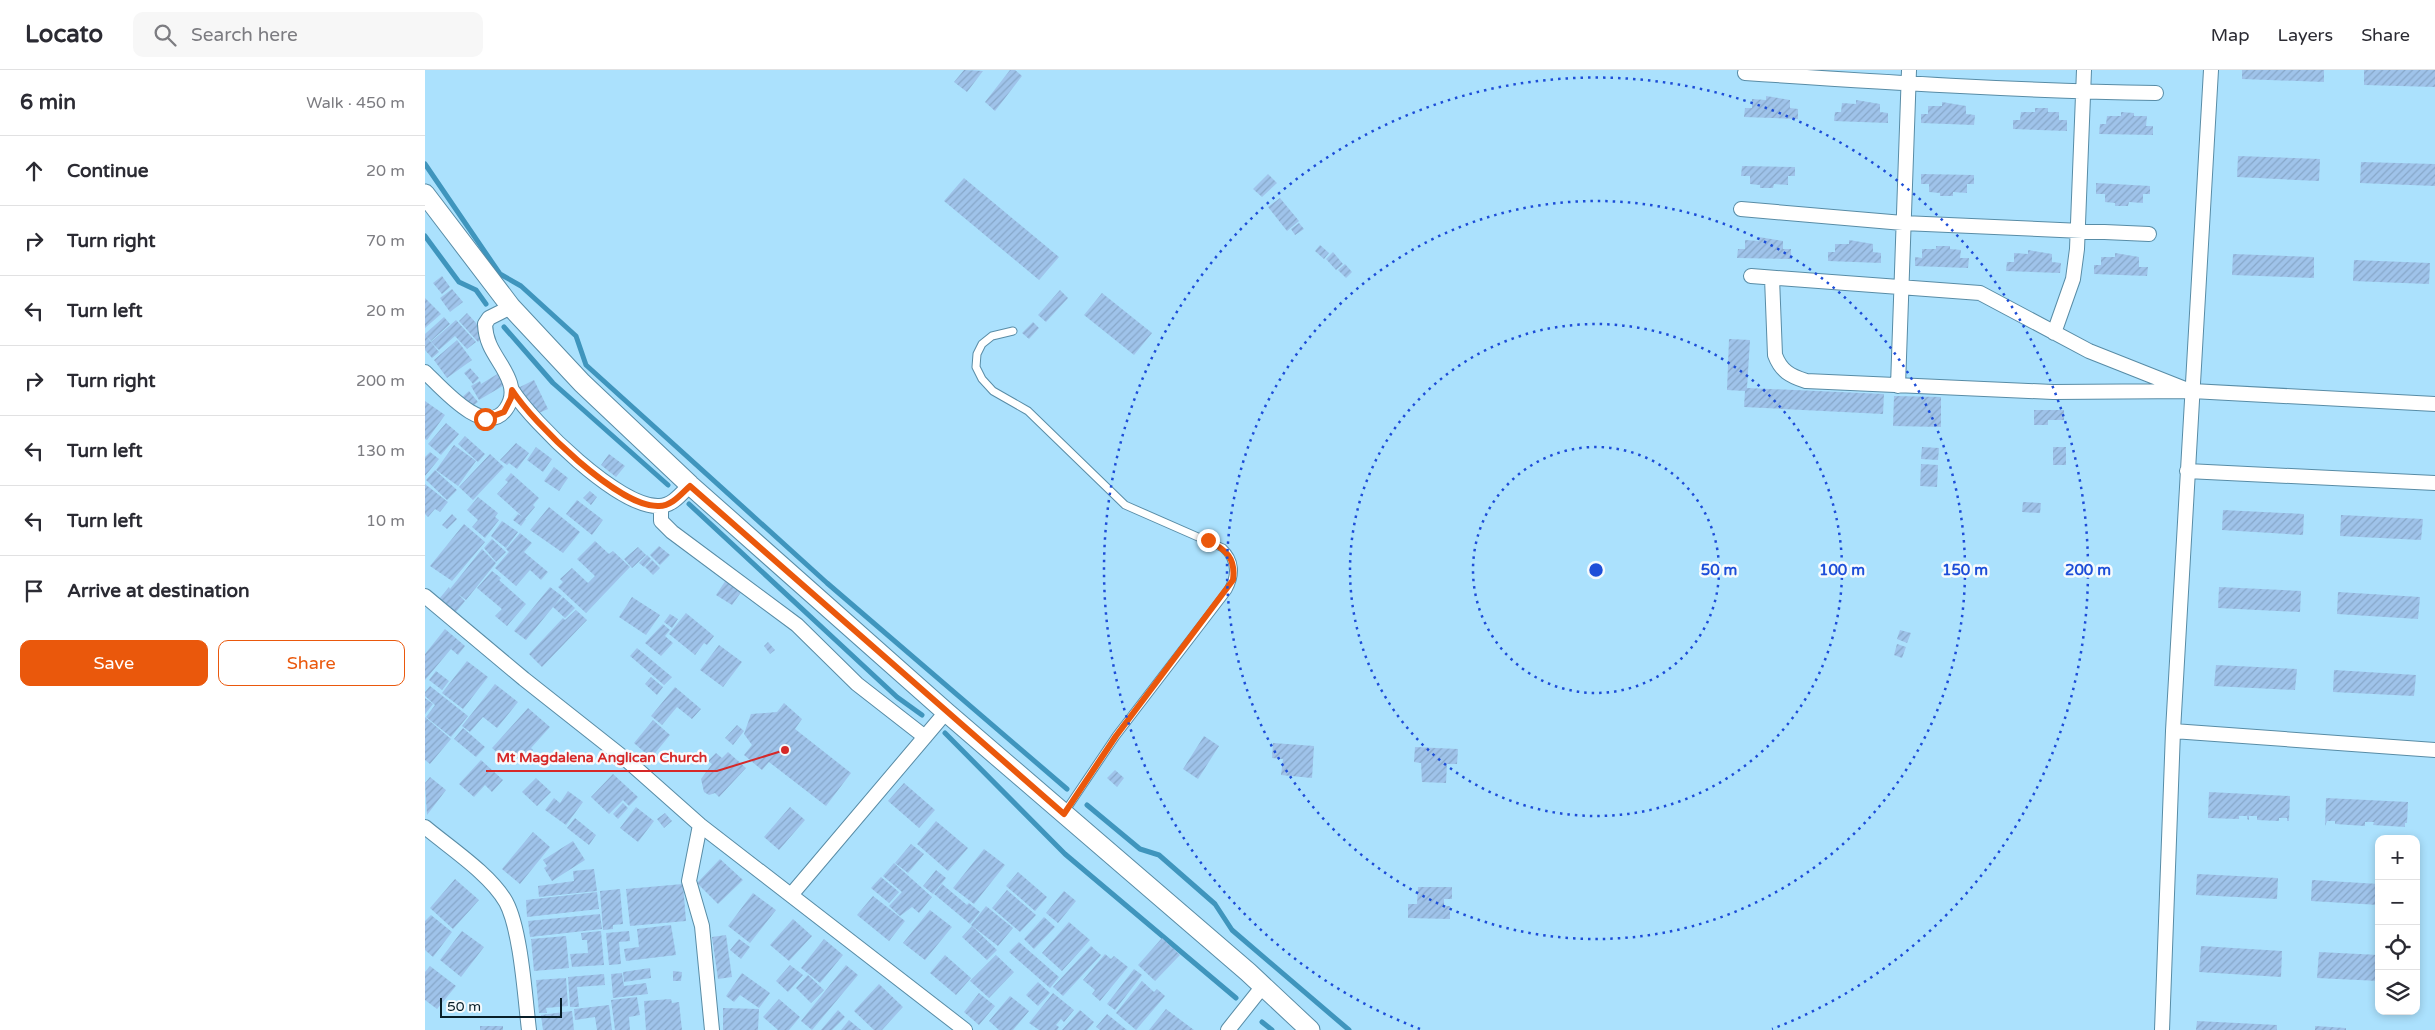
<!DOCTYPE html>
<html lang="en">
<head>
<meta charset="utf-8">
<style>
	:root { --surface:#fff; --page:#f7f7f7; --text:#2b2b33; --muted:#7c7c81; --line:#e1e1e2; --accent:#ea580c }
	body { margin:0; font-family:"Varela Round",sans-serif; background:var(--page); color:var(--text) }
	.controls { position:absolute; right:15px; bottom:15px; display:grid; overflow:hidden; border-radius:10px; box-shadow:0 2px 8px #0003 }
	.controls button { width:45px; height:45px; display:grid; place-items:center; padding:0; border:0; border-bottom:1px solid var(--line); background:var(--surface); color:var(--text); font:25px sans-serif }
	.scale { position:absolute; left:15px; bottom:12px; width:122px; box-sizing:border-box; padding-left:5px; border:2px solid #081e28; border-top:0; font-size:14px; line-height:18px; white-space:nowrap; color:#081e28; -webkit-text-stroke:4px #f5fafd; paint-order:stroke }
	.stop { position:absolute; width:15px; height:15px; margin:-11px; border:4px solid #ea580c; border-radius:50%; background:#fff }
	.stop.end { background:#ea580c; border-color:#fff; box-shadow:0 1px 5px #0008 }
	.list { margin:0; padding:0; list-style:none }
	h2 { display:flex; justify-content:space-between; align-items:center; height:65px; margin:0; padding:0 20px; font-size:21px }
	h2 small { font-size:16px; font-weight:400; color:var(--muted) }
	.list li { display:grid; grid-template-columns:32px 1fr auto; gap:15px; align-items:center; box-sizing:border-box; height:70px; padding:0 20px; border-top:1px solid var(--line) }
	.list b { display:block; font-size:19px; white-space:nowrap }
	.list em { font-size:16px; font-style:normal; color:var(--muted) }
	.actions { display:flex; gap:10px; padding:15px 20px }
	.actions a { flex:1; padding:11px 0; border:1px solid var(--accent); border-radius:10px; text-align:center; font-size:18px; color:var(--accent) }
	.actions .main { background:var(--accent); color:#fff }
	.icon { flex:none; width:28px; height:28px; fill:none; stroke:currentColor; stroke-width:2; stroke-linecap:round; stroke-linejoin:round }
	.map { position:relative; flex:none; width:2010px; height:960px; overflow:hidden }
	header { display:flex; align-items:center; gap:30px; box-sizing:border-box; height:70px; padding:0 25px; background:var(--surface); border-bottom:1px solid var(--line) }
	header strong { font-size:24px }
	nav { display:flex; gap:28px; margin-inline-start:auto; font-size:18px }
	.search { width:350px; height:45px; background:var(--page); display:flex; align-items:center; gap:12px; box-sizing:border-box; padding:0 18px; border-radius:10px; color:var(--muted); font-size:19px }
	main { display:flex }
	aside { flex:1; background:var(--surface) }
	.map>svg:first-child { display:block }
</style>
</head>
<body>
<header>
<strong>Locato</strong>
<div class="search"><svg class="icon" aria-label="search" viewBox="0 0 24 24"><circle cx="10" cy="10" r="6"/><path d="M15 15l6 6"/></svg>Search here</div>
<nav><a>Map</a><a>Layers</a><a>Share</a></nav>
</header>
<main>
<aside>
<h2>6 min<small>Walk · 450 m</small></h2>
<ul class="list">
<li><svg class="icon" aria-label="ahead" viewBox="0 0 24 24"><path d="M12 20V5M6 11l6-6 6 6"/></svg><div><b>Continue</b></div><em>20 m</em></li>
<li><svg class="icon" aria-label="right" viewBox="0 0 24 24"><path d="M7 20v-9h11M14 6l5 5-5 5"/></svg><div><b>Turn right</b></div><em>70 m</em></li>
<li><svg class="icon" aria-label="left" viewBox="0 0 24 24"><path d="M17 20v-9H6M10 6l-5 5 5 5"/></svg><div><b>Turn left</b></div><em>20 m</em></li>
<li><svg class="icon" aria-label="right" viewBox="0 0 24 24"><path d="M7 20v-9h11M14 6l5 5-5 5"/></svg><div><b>Turn right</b></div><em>200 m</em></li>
<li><svg class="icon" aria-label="left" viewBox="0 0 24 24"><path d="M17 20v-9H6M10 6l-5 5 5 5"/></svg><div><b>Turn left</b></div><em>130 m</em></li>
<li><svg class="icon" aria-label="left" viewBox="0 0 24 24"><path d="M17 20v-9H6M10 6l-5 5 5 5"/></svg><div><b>Turn left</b></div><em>10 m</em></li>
<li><svg class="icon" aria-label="arrive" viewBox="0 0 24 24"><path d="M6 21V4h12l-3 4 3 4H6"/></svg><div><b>Arrive at destination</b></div></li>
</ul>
<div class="actions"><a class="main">Save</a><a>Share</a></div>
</aside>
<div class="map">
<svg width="2010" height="960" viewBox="0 0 2010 960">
	<defs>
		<pattern id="building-hatch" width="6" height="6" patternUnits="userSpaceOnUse" patternTransform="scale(1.25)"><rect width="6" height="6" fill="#9fc3ea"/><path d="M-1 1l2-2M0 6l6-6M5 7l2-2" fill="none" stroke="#87a7c9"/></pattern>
	</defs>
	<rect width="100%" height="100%" fill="#abe1fd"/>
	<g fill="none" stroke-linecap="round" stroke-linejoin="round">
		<path stroke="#3f95bd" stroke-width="5" d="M0,94L75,204L96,216L151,266L161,295L402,513L642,719
			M0,166L34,212L51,220L61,234
			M79,257L128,313L243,415
			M264,434L472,627L497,645
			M520,663L640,784L811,928
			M662,735L715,779L734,785L790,834L807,860L924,960
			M837,952L847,960"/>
	</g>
	<path fill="url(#building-hatch)" d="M539,0L558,1L542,22L529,12Z
		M585,0H590L597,6L570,41L560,32Z
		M1817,0H1899V12L1817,9Z
		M1939,0H2010V17L1939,15Z
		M1341,26L1365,30V38L1373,39V49L1319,47L1320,38H1327V29L1341,30Z
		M1431,30L1455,34V42L1463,43V53L1409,51L1410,42H1416L1417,33L1431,34Z
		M1517,32L1541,36V44L1550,45L1549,55L1496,53V44H1503V36H1517Z
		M1610,38H1623V42H1634V50H1642V61L1588,59V50H1595L1596,42H1610Z
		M1696,42L1709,43V46H1722L1721,56H1728V65L1674,64L1675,54H1681L1682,46H1696Z
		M1813,86L1895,89L1894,111L1812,107Z
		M1936,92L2010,94V116L1935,113Z
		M1317,96L1370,97V106H1363V115L1349,114L1348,118H1335V115L1325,114V106H1316Z
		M843,104L852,113L837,127L828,119Z
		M1496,104L1549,105V114H1542V123L1528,122V126H1515V123L1504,122V114H1496Z
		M539,108L634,187L614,210L519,131Z
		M1671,113L1725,116V124H1718V133L1704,132L1703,136H1690V133L1680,132V124H1671Z
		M855,128L874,151L862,161L843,137Z
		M874,153L879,159L870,165L866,159Z
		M1334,167L1358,171V179H1366V189L1312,188L1313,179H1320V170L1334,171Z
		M1424,170L1448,174V182L1456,183V193L1403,191V182H1410V174H1424Z
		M895,175L904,183L899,189L890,181Z
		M1511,176H1525V179L1536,180L1535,188H1544L1543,198L1490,196V187L1497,188V179H1511Z
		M1603,180L1627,184V192L1636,193L1635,203L1581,201L1582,192H1589V183L1603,184Z
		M908,182L918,194L911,200L901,189Z
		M1690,183L1714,187V197H1723L1722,206L1669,204V195H1676V187H1690Z
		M1808,184L1889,187V208L1807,205Z
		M1929,190L2005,193L2004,214L1928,211Z
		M920,194L927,202L921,208L913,200Z
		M17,206L25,217L17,224L8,213Z
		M27,219L38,232L25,242L15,228Z
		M635,220L643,228L621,252L613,245Z
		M677,223L727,263L709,285L659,245Z
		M0,228L16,244L0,258Z
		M42,243L61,264L53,272L34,251Z
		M19,247L25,254L6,271L1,266L14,282L7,288L0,280V264Z
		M31,250L51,272L42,279L30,266L14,280L6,272Z
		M608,252L614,258L604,269L597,263Z
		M1304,269L1325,270L1322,318L1459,324L1458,344L1319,337L1320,321L1302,320Z
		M32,270L47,290L22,308L9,290Z
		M45,298L54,308L48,314L39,303Z
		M74,303L81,314L54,330L46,316L55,311L56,314Z
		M109,310L123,339L107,346L93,318Z
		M44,321L53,332L44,339L35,329Z
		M1469,326L1516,327V357L1468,356Z
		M0,331L20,345L2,370L0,369Z
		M1609,340H1639V350H1623V355H1609Z
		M21,353L34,364L16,385L3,374Z
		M40,366L60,384L53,392L33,374Z
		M91,373L104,383L92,399L84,393L82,395L75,390Z
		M29,375L51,391L33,416L11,400Z
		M111,377L127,389L118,402L102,390Z
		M1497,377L1514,378L1513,390L1496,389Z
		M1628,377H1641V395H1628Z
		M5,382L14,389L0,406V387Z
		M65,384L79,397L48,430L34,417Z
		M184,384L200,396L191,407L176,395Z
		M1496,394L1513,395L1512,417L1495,416Z
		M129,397L143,408L134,421L119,411Z
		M10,400L32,420L22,430L1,410Z
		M86,403L114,428L108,435L110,437L100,449L72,424L83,412L80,410Z
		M0,414L23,432L15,442L10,439L3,447L0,444Z
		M165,421L172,427L166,435L158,428Z
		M53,427L73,443L70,447L74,450L60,468L47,457L53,450L42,440Z
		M152,430L178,450L167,465L141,444Z
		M1598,432L1616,433L1615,443L1597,442Z
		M124,437L155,462L138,483L105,460Z
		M1798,440L1879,444L1878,465L1797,460Z
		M27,444L32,449L22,459L17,455Z
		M93,444L101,449L96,456L88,450Z
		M1916,445L1998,449L1996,470L1915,466Z
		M77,451L93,462L81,478L66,466Z
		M39,454L60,472L27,511L5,496Z
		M95,463L107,473L99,482L123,502L116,510L105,500L91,516L70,498L84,482L81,479Z
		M67,469L81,482L71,492L59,478Z
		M170,471L184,484L188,481L205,497L161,543L133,517L138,512L135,509L147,498L163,513L170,506L152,489Z
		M234,476L245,485L235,495L225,485Z
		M213,477L221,485L207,498L199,489Z
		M57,479L71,493L41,530L33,524L40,531L30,543L14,529L24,517L25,519Z
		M222,485L226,489L219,497L214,493Z
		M227,490L235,498L228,505L220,497Z
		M67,501L76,508L74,510L101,534L82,556L70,546L77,539L52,518Z
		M301,510L317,521L307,535L291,525Z
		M125,517L137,526L130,535L138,527L150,538L140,548L128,537L101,570L89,561Z
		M1794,517L1876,521L1875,542L1793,538Z
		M1913,522L1995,527L1993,549L1912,544Z
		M207,527L235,545L221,565L194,547Z
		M151,540L162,550L117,597L104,584L138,548L140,550Z
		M261,543L289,566L282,575L279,573L270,585L244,564Z
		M245,544L253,549L247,558L239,552Z
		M238,554L245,560L240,566L248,573L236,586L220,573Z
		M20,559L40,576L33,585L26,579L0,610V584Z
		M1475,560L1486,563L1482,573L1472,569Z
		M343,572L350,580L345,584L339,576Z
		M1472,574L1481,577L1477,588L1469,585Z
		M294,575L317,592L298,617L275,600Z
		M212,578L247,607L239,615L205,586Z
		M42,591L63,607L38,639L17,623Z
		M1791,595L1872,599L1870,620L1789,616Z
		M1909,600L1991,605L1989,626L1908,622Z
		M11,601L24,611L17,620L4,610Z
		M226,607L238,617L232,625L220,614Z
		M70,614L93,632L72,658L58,647L45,662L37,656Z
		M5,616L43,646L26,667L1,647L10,635L0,626V622Z
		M250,617L276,639L267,649L252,637L237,655L226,646Z
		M0,628L8,634L0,644Z
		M359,633L377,649L370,659L426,703L401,736L344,692L337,700L319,685L327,675L319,664L326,644L352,642Z
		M103,638L125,657L106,678L108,680L97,692L89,685L83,692L67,678Z
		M0,647L26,669L5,694L0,690Z
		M228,650L245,665L226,688L209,673Z
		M312,655L319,661L308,675L300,668Z
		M38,658L60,677L51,687L29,669Z
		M779,666L794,676L773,709L758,699Z
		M848,673L889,676L887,708L856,705L858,689L847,688Z
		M990,677L1033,679L1032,694H1022L1021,713L997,712L996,693L989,692Z
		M303,682L321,698L294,727L290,723L284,725L279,722L276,709L287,694L283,691L291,683L297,688Z
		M56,690L78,710L67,722L60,715L49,727L34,714Z
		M690,700L699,708L692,717L682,708Z
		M188,704L213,727L204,736L198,730L184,744L166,727Z
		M5,707L21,720L2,745L0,713Z
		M111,708L126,722L112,736L97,722Z
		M479,713L510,740L494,758L463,731Z
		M143,721L158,732L141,755L120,740L129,728L135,733Z
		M1784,722L1865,726L1864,751H1862V748H1854V751L1832,750V746H1824V750L1822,749V746H1814V749L1783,748Z
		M1901,728L1983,732L1982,753H1980V757L1948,755L1949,752H1940V756L1910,754V751H1902L1900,756Z
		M198,733L203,738L193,749L188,744Z
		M211,737L229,751L213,772L195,758Z
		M365,737L380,750L354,780L339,767Z
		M240,743L247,751L239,758L232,749Z
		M150,748L171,765L164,775L142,758Z
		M511,751L543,778L523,801L492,774Z
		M108,762L125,777L95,814L77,799Z
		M148,771L160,790L127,811L119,798L122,796L118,790Z
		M486,774L499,784L483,803L470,793Z
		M559,779L580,795L549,834L528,818Z
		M295,789L318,810L293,834L272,813Z
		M469,793L507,827L494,843L487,837L475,846L464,836L477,822L458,806Z
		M169,799L172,821L114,827L113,816L149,811L148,801Z
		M511,800L521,808L508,824L498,816Z
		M593,802L622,827L610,841L581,816Z
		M1772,804L1853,808L1852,829L1771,825Z
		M456,807L474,822L464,833L446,818Z
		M30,809L54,830L28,859L5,838Z
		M1887,810L1954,814V835L1886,831Z
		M258,814L261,851L205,856L201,819Z
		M517,814L542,835L544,833L555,842L545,854L509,824Z
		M993,817H1027V829H1019V836H1025V849L983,848V834H992Z
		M195,819L198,854L188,855V859L178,860L175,821Z
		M582,820L611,845L595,862L567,838Z
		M639,821L651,831L633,853L621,843Z
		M172,822L174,839L102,847L101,830Z
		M328,823L351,840L325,873L303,856Z
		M448,826L480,851L464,871L432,845Z
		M561,836L588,858L573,876L546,855Z
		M505,840L527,857L500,890L478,873Z
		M175,844L177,859L105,867L103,851Z
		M6,845L27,862L8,887L0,880V851Z
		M619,847L630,857L609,879L599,869Z
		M368,849L387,866L364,891L345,875Z
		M644,852L665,870L637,901L617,883Z
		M246,855L251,885L201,891L199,879L214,877L212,859Z
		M547,856L572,880L562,890L537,867Z
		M37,861L59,877L36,907L15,890Z
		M176,861L179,895L147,897L145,884L163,883L162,870H157L156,863Z
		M204,861L205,871L194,872L196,894L184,895L181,863Z
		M301,865L307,907L293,909L287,867Z
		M141,866L144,898L109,901L106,869Z
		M737,868L755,885L730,911L713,895Z
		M314,869L325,877L316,889L305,880Z
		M399,869L418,885L395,913L376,898Z
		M594,872L634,907L625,918L584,882Z
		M666,876L676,885L638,926L628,917Z
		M1776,876L1857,881L1856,907L1774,902Z
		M1894,882L1954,885V911L1892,908Z
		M680,884L686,889L689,886L703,897L675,931L667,924L670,920L658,910Z
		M520,885L546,908L531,925L505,903Z
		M571,885L589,902L564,928L545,911Z
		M365,895L378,905L363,922L351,911Z
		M421,895L433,905L387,960L376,951Z
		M5,896L31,916L12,939L0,930V902Z
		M225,898L226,908L199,912L198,902Z
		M709,899L717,905L690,940L682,934Z
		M248,901L257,902L256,911H248Z
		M197,903L199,916L221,913L223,924L188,928L186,904Z
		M317,903L345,923L334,938L315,925L309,932L301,926Z
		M179,904L180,915L152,917L154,937H145L143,907Z
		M383,905L399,920L386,933L371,918Z
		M141,908L143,936L121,938L122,943H114L111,910Z
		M717,911L729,922L732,919L740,926L711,960L691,943Z
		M613,912L625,923L613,936L601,925Z
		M454,914L478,937L457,960H449L429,941Z
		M554,923L570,936L554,955L539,942Z
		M628,923L649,940L639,952L636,949L631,955L634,957L632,960H614L604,953Z
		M585,926L604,941L588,960H574L564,951Z
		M212,927L215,945L204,947L205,960H190L186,930Z
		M246,929L247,933L254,932L257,960H221L219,931Z
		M354,929L375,947L364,960H353L338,947Z
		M184,935L187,960H172L170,947L150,950L149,939Z
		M298,938L334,939L333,960H298Z
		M741,939L769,960H724Z
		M413,940L420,947L407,960H396Z
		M655,940L669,952L662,960H637Z
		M147,941L149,960H118L116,945Z
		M682,944L702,960H675L671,957Z
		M424,950L436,960H416Z
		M1772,951L1852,955V960H1771Z
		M55,956H78V960H55Z
		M1890,956L1921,958V960H1890Z"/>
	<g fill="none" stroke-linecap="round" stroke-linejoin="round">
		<defs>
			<path id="lane" d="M588,261L567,266L557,274L552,284L551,297L557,309L568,321L603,341L700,435L798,478C811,490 811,505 803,520L691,666L639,743"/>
			<path id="street" d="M1320,3C1457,12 1594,21 1731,23
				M1316,139L1478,153L1724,164
				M1326,206L1555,223L1664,281L1760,319
				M1347,208L1350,285C1356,301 1365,306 1381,311L1628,322L1767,321L2010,334
				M1629,263L1648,209L1652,179L1659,0
				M0,302C16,317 60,369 81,339C86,332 88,322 85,313C78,291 61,281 60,254L64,248L86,237
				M1473,316L1484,0
				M87,320C108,353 194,438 234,436C247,436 256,424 265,415
				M1762,401L2010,413
				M236,436V451L247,462L372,555L432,614L500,667
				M0,526L99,609L204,692L275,755L540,960
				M1748,661L2010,680
				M275,755L264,811L277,856L287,960
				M0,757C25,778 65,804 81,832C96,860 100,928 104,960
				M366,825L521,642
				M803,960L838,916
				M1737,960L1748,661L1786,0"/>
			<path id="secondary" d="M0,124L86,237L157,313L265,415L521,642L823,902L885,960"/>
		</defs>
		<use href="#lane" stroke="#588ca6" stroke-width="9"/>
		<use href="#street" stroke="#588ca6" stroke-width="16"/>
		<use href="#secondary" stroke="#588ca6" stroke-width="21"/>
		<use href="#lane" stroke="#fff" stroke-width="7"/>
		<use href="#street" stroke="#fff" stroke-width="14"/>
		<use href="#secondary" stroke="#fff" stroke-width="19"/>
	</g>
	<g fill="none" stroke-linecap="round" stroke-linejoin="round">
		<path stroke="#ea580c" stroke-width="6" d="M60,349L79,342L86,328L87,320C108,353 194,438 234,436C247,436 256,424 265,416L639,744L691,666L808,510C811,488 801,480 783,470"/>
	</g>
	<g fill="none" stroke="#1d4ed8" stroke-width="2.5" stroke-dasharray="2.5 5">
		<circle cx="1171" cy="500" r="123"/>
		<circle cx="1171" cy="500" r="246"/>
		<circle cx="1171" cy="500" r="369"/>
		<path d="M995 959A492 492 0 1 1 1347 959"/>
	</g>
	<circle cx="1171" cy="500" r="8" fill="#1d4ed8" stroke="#f5fafd" stroke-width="2.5"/>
	<g font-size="15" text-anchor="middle" font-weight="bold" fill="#1d4ed8" stroke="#f5fafd" stroke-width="5" stroke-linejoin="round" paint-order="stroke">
		<text x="1294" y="505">50 m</text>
		<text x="1417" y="505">100 m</text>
		<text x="1540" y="505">150 m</text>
		<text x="1663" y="505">200 m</text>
	</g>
	<path fill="none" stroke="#d62828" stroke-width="2" d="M360 680L292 701H61"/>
	<circle fill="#d62828" stroke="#f5fafd" stroke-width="2" cx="360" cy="680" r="5"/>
	<g font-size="14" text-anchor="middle" font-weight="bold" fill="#d62828" stroke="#f5fafd" stroke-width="5" stroke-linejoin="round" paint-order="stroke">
		<text x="177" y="692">Mt Magdalena Anglican Church</text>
	</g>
</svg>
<div class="controls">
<button>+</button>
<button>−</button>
<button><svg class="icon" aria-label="locate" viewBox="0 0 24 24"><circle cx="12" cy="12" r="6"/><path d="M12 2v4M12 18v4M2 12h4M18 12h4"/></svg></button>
<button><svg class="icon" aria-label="layers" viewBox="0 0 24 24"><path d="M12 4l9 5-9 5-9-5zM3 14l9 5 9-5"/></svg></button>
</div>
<div class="scale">50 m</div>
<div class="stop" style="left:60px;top:349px"></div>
<div class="stop end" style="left:783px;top:470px"></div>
</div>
</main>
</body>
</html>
